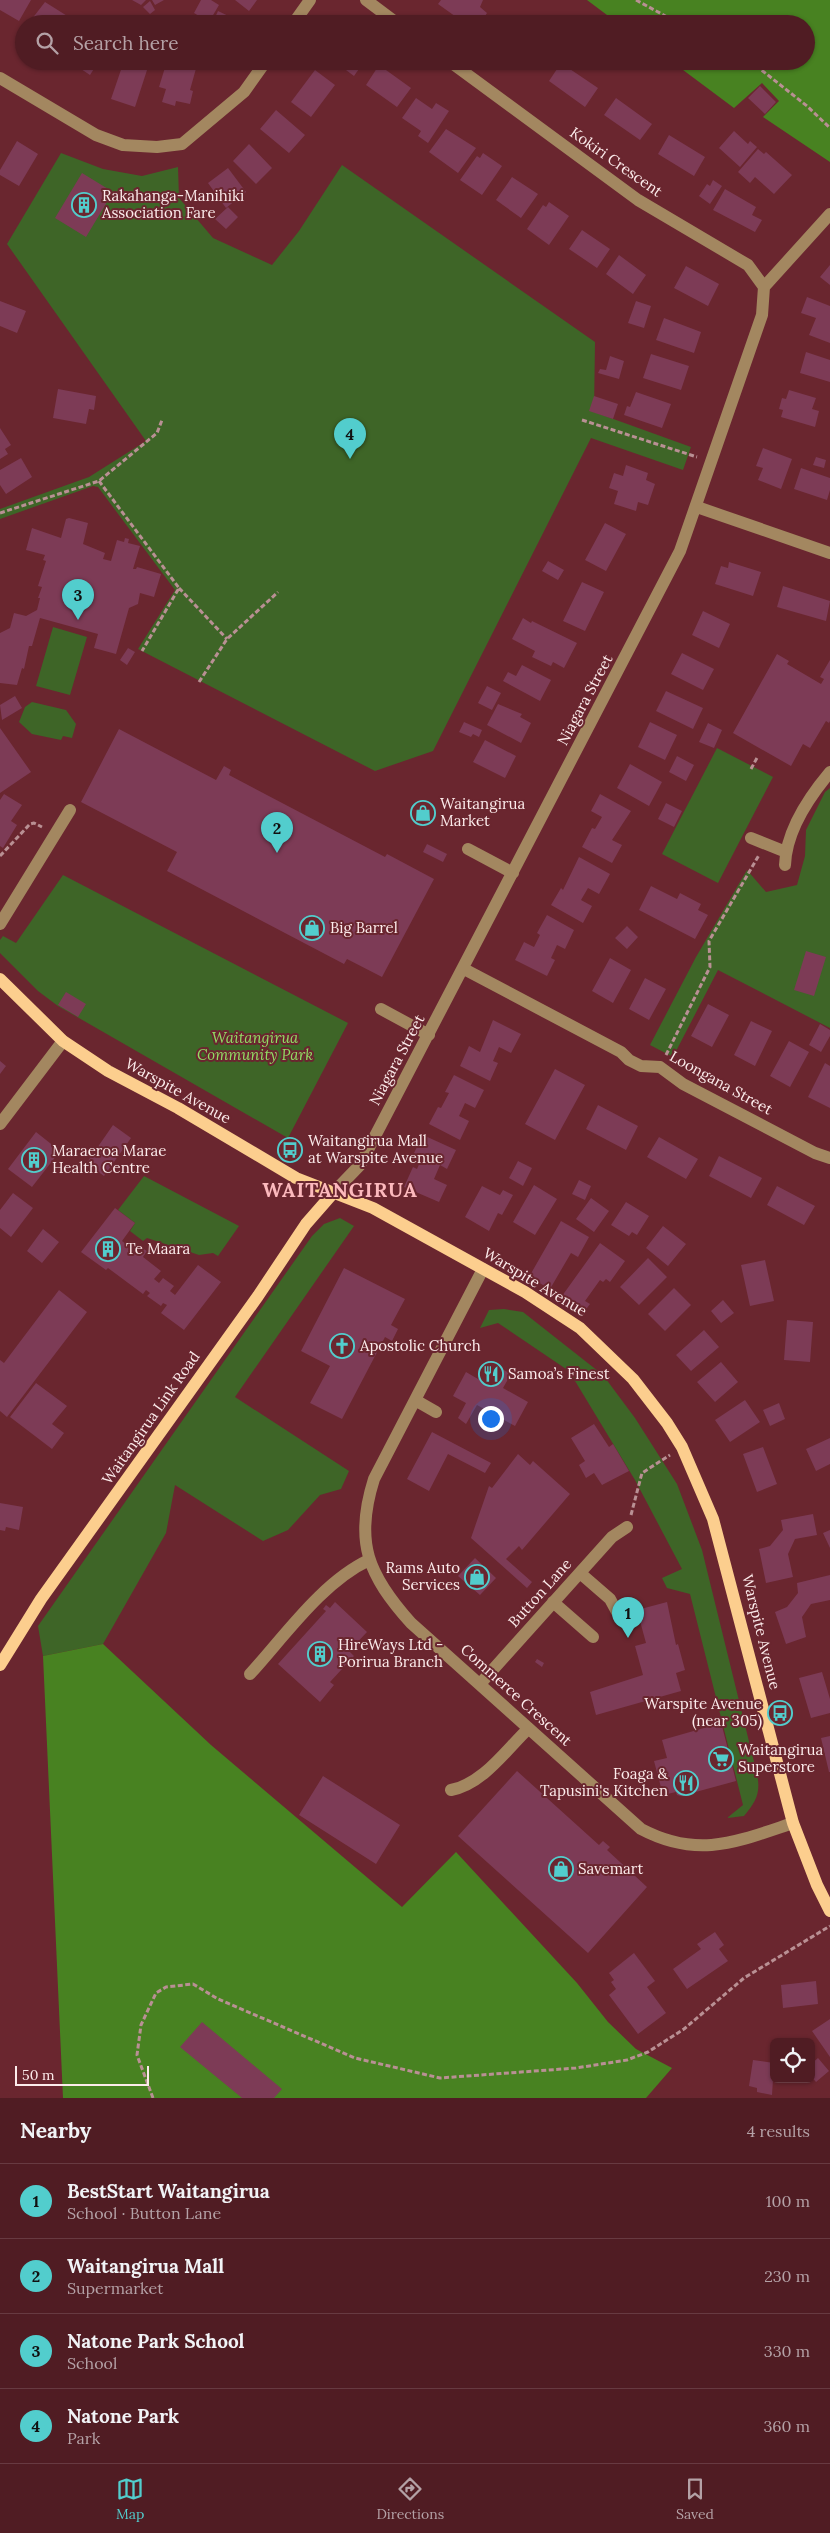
<!DOCTYPE html>
<html lang="en">
<head>
<meta charset="utf-8">
<style>
	:root { --surface:#501c23; --page:#5a2930; --text:#f1f3f6; --muted:#b4a1a6; --line:#673a41; --accent:#52cdcd }
	body { margin:0; font-family:Lora,serif; background:var(--page); color:var(--text) }
	.controls { position:absolute; right:15px; bottom:15px; display:grid; overflow:hidden; border-radius:8px; box-shadow:0 1px 4px #0004 }
	.controls button { width:45px; height:45px; display:grid; place-items:center; padding:0; border:0; border-bottom:1px solid var(--line); background:var(--surface); color:var(--text); font:25px sans-serif }
	.scale { position:absolute; left:15px; bottom:12px; width:134px; box-sizing:border-box; padding-left:5px; border:2px solid #fcebeb; border-top:0; font-size:14px; line-height:18px; white-space:nowrap; color:#fcebeb; -webkit-text-stroke:4px #6a262f; paint-order:stroke }
	.you { position:absolute; left:490px; top:1418px; width:18px; height:18px; margin:-12px; border:4px solid #fff; border-radius:50%; background:#1a73e8; box-shadow:0 0 0 8px #1a73e833 }
	.badge { display:grid; place-items:center; width:32px; height:32px; border-radius:50%; background:var(--accent); color:#111; font-size:16px; font-weight:700 }
	.pin { position:absolute; translate:-50% -41px; filter:drop-shadow(0 1px 2px #0008) }
	.pin::after { content:''; position:absolute; top:26px; width:18px; height:15px; background:inherit; clip-path:polygon(0 0,100% 0,50% 100%) }
	.list { margin:0; padding:0; list-style:none }
	h2 { display:flex; justify-content:space-between; align-items:center; height:65px; margin:0; padding:0 20px; font-size:21px }
	h2 small { font-size:16px; font-weight:400; color:var(--muted) }
	.list li { display:grid; grid-template-columns:32px 1fr auto; gap:15px; align-items:center; box-sizing:border-box; height:75px; padding:0 20px; border-top:1px solid var(--line) }
	.list b { display:block; font-size:19px; white-space:nowrap }
	.list p { margin:0; font-size:16px; white-space:nowrap; color:var(--muted) }
	.list em { font-size:16px; font-style:normal; color:var(--muted) }
	.icon { flex:none; width:28px; height:28px; fill:none; stroke:currentColor; stroke-width:2; stroke-linecap:round; stroke-linejoin:round }
	.map { position:relative; flex:none; width:830px; height:2098px; overflow:hidden }
	.search { position:absolute; background:var(--surface); box-shadow:0 1px 4px #0004; left:15px; right:15px; top:15px; height:55px; display:flex; align-items:center; gap:12px; box-sizing:border-box; padding:0 18px; border-radius:28px; color:var(--muted); font-size:19px }
	.sheet { height:365px; background:var(--surface) }
	nav { display:flex; justify-content:space-around; align-items:center; box-sizing:border-box; height:70px; border-top:1px solid var(--line); background:var(--surface); font-size:14px; color:var(--muted) }
	nav a { display:grid; justify-items:center; gap:2px }
	nav .on { color:var(--accent) }
	.map>svg:first-child { display:block }
</style>
</head>
<body>
<div class="map">
<svg width="830" height="2098" viewBox="0 0 830 2098">
	<rect width="100%" height="100%" fill="#6a262f"/>
	<path fill="#3e6527" d="M61,153L103,169L142,176L178,167L179,198L213,238L272,265L299,231L342,165L595,342L594,412L691,447L683,470L591,438L433,751L375,771L138,649L175,590L98,487L93,486L0,519V509L89,477L146,441L7,244Z
		M53,627L87,637L70,695L36,686Z
		M32,702L66,710L76,724L72,738L63,736L61,740L32,734L19,722L25,707Z
		M717,748L773,777L718,883L662,854Z
		M830,788V1028L718,970L673,1057L650,1045L696,957L747,870L766,892L797,885L805,856L806,830L825,792Z
		M63,875L348,1023L288,1138L58,1006L38,991L0,953V940L3,936L16,943Z
		M144,1176L239,1226L218,1256L213,1253L199,1255L147,1238L143,1241L130,1231L135,1223L118,1210Z
		M340,1218L354,1226L235,1397L349,1471L341,1489L320,1495L288,1530L263,1541L175,1485L166,1533L103,1644L43,1656L38,1626L312,1236L324,1224Z
		M504,1309L523,1312L603,1375L635,1418L677,1484L702,1550L757,1774C761,1793 756,1802 744,1816L727,1818L743,1805L690,1594L667,1588L662,1578L682,1569L635,1480L569,1371L498,1323L480,1328L489,1310Z"/>
	<path fill="#488221" d="M587,0H830V162L763,117L779,101L762,83L734,108L671,61H806V24H619Z
		M103,1644L211,1745L402,1907L456,1852L577,1983L608,2022L636,2049L672,2068L646,2098H63L43,1656Z"/>
	<path fill="#7d3b56" d="M0,0H31L19,21L0,10Z
		M132,0H146L141,5Z
		M152,0H164L155,5Z
		M201,0H211L219,5L209,22L194,13Z
		M235,0H257L249,11Z
		M441,0H483L480,7L487,13L480,24H466L438,4Z
		M150,1L155,10L150,14L143,7Z
		M45,2L72,19L69,24H28Z
		M218,11L241,22V24H212Z
		M69,61H99L90,75Z
		M124,61L148,67L135,107L111,99Z
		M167,61H183L197,65L190,90L193,91L190,104L176,101L175,106L162,102L166,89L159,87Z
		M334,61H358L357,63L361,66L354,76Z
		M515,61H533L527,70Z
		M561,63L598,88L585,107L549,81Z
		M379,65L411,88L397,107L366,85Z
		M315,70L335,85L311,117L291,102Z
		M760,86L776,102L765,114L748,98Z
		M416,98L432,109L436,103L449,111L428,143L418,136L421,131L402,118Z
		M616,98L652,124L640,140L604,115Z
		M276,110L305,135L289,153L260,129Z
		M446,129L476,148L458,173L429,152Z
		M734,131L748,144L750,141L757,147L740,167L719,148Z
		M669,135L705,157L694,176L658,154Z
		M17,141L38,154L19,186L0,175V170Z
		M249,144L272,168L256,184L233,161Z
		M758,149L764,154L766,152L792,175L774,194L755,177L750,183L738,172Z
		M483,153L502,166L482,195L460,180L477,156L480,158Z
		M228,168L246,192L226,208L208,183Z
		M82,173L113,192L86,237L55,218Z
		M512,177L538,194L521,218L496,200Z
		M713,180L722,186L710,204L699,196L707,184L710,186Z
		M725,189L756,207L752,215L762,220L755,232L713,210Z
		M549,202L569,216L549,245L527,229L543,205L546,207Z
		M228,207L238,217L226,229L215,219Z
		M582,230L610,249L597,268L569,249Z
		M619,255L646,275L633,294L606,274Z
		M830,265V285L820,277Z
		M686,266L719,284L708,306L674,288Z
		M807,297L830,306V343L809,335L816,318L801,313Z
		M0,301L26,311L17,333L0,326Z
		M636,301L651,306L644,328L628,323Z
		M664,318L701,332L694,353L656,340Z
		M806,352L830,360V382L800,373Z
		M651,354L689,366L681,390L643,378Z
		M610,356L624,361L619,379L598,373L600,369L606,370Z
		M58,389L96,396L94,410L89,409L86,424L53,418Z
		M789,390L816,398L812,409L819,411L815,427L781,417L783,410L779,409L782,398L786,399Z
		M636,392L671,404L662,428L624,415L627,406L630,407Z
		M594,396L618,404L613,419L589,411Z
		M0,428L11,445L5,449L8,454L0,459Z
		M763,448L792,459L781,489L758,480L763,468L756,466Z
		M816,457L826,460L824,468L813,465Z
		M21,458L32,477L6,494L0,485V470Z
		M626,465L648,473L646,480L655,484L648,505L638,502L636,511L614,504L618,491L609,488L614,473L623,476Z
		M801,468L830,478V490L827,500L794,489Z
		M69,518L88,523L83,544L105,553L103,559L111,561L117,540L124,542L125,538L129,539L128,543L140,546L133,569H136L137,567L161,574L154,597L140,593L138,604L129,608L116,654L94,648L98,634L40,618L32,646H29L24,669L22,668L17,685L0,683V633L10,628L14,613L26,616L37,610L40,598H38L42,587L38,586L46,561L43,560L45,555L26,550L32,528L61,538L66,519Z
		M605,523L626,534L606,571L585,560Z
		M548,561L564,570L558,580L542,571Z
		M729,562L761,572L753,596L715,584L721,566L728,568Z
		M582,582L604,592L585,631L563,621Z
		M783,586L830,601L826,621L777,607Z
		M703,611L730,624L719,648L692,635Z
		M523,618L531,623L532,621L577,643L564,668L553,662L551,666L532,657L535,651L512,639Z
		M128,648L135,652L127,665L120,660Z
		M682,653L714,669L703,690L671,674Z
		M777,654L789,661L787,664L821,684L824,679L820,677L830,660V721L829,723L826,721L810,748L803,744L791,766L733,733Z
		M522,665L551,680L540,701L503,681L508,672L516,676Z
		M487,686L501,693L492,710L478,703Z
		M666,691L703,708L693,729L656,711Z
		M15,696L22,708L2,720L0,705Z
		M498,704L522,714L520,717L531,723L521,743L487,725Z
		M464,722L482,730L479,737L473,734L471,737L459,732Z
		M650,722L677,735L665,760L638,747Z
		M708,723L722,730L714,748L699,742Z
		M0,728L31,772L0,793Z
		M119,729L216,780L224,766L231,770L229,775L385,857L387,854L434,879L382,977L347,959L344,964L167,871L177,852L81,802Z
		M485,740L516,756L505,778L473,762Z
		M677,756L694,765L686,781L669,772Z
		M630,764L662,782L649,806L617,788Z
		M4,794L22,805L11,821L17,825L3,848L0,846V800Z
		M600,794L631,811L612,840L622,845L612,863L582,847L592,828L595,829L602,817L591,811Z
		M666,803L682,811L674,827L658,819Z
		M427,844L447,854L443,862L423,852Z
		M579,857L610,874L599,894L588,888L581,900L592,906L583,923L551,905L561,888L563,890Z
		M651,886L677,899L680,893L701,904L698,910L708,915L695,939L639,910Z
		M547,915L574,930L565,949L557,945L551,958L555,960L547,976L515,960L524,942L534,947L540,935L537,933Z
		M627,926L638,937L627,949L615,938Z
		M806,951L826,957L814,996L794,990Z
		M610,958L631,970L613,1003L592,991Z
		M645,978L666,989L649,1020L629,1009Z
		M66,992L86,1004L78,1017L58,1005Z
		M708,1004L729,1015L712,1047L691,1036Z
		M493,1020L521,1034L511,1053L499,1047L493,1061L498,1063L490,1081L460,1066L469,1046L480,1052Z
		M751,1021L772,1031L755,1066L734,1055Z
		M820,1024L830,1030V1036L821,1052L809,1045Z
		M789,1041L809,1052L790,1087L770,1076Z
		M0,1061L6,1066L0,1074Z
		M825,1063L830,1066V1108L808,1097Z
		M555,1069L585,1085L555,1140L525,1124Z
		M454,1075L484,1090L475,1108L465,1103L459,1116L469,1121L460,1140L429,1124L438,1107L441,1108L449,1093L445,1092Z
		M598,1105L638,1126L626,1150L586,1129Z
		M113,1125L131,1138L104,1176L86,1163L91,1157L88,1155L92,1149L95,1151Z
		M36,1132L60,1151L32,1187L8,1169Z
		M423,1135L456,1150L447,1169L440,1165L434,1179L447,1185L439,1202L404,1187L413,1167L417,1169L422,1157L414,1153Z
		M659,1137L698,1159L686,1179L647,1157Z
		M290,1142L297,1145L295,1148L288,1145Z
		M719,1156L762,1178L751,1198L709,1176Z
		M518,1161L532,1168L523,1186L509,1178Z
		M579,1180L591,1186L585,1200L572,1194Z
		M534,1185L557,1199L535,1235L513,1222Z
		M482,1186L500,1195L503,1190L513,1195L502,1215L498,1213L489,1231L465,1217Z
		M777,1186L815,1206L804,1225L767,1205Z
		M13,1193L33,1208L11,1237L0,1228V1210Z
		M591,1198L609,1211L594,1232L576,1219Z
		M626,1202L649,1216L637,1235L632,1232L629,1236L611,1225Z
		M115,1208L135,1223L122,1241L138,1253L142,1248L147,1251L143,1257L161,1271L154,1279L159,1283L163,1278L174,1286L170,1291L175,1295L198,1265L221,1282L184,1330L161,1313L167,1305L163,1303L161,1306L147,1296L150,1293L146,1290L143,1294L108,1268L106,1270L81,1252Z
		M561,1221L589,1237L578,1257L571,1253L550,1289L529,1277Z
		M663,1226L686,1244L668,1266L646,1248Z
		M43,1229L59,1242L42,1263L27,1251Z
		M600,1243L625,1261L610,1282L606,1279L603,1282L600,1280L585,1301L590,1304L584,1312L562,1296Z
		M648,1258L667,1277L639,1305L620,1287Z
		M765,1260L774,1301L750,1306L741,1265Z
		M344,1268L405,1299L391,1325L398,1329L392,1341L385,1337L342,1419L310,1403L330,1366L301,1351Z
		M674,1288L691,1305L665,1331L648,1314Z
		M59,1290L87,1312L7,1417L0,1411V1360L4,1363Z
		M723,1300L734,1313L721,1323L711,1311Z
		M787,1320L813,1322L810,1362L784,1360Z
		M704,1330L719,1347L691,1371L676,1355Z
		M488,1361L511,1374L503,1388L528,1402L515,1426L477,1405L466,1424L458,1418L466,1403L453,1396L466,1372L478,1379Z
		M721,1362L738,1382L715,1402L697,1382Z
		M36,1383L67,1406L52,1424L64,1433L52,1449L10,1417Z
		M745,1400L760,1422L730,1442L715,1420Z
		M779,1403L785,1419L770,1426L763,1410Z
		M594,1424L609,1447L613,1444L629,1471L602,1485L594,1473L586,1478L579,1465L585,1461L571,1438Z
		M432,1432L491,1463L485,1473L448,1454L429,1491L407,1479Z
		M830,1438V1464L816,1471L806,1449Z
		M763,1447L777,1484L757,1492L743,1454Z
		M518,1454L530,1465L533,1461L570,1494L522,1550L519,1546L506,1559L532,1582L527,1588L471,1538L489,1486L492,1488Z
		M0,1503L23,1507L19,1530L6,1527L5,1531L0,1530Z
		M813,1514L817,1535L795,1539L788,1554L793,1577L766,1583L759,1549L770,1546L783,1530L781,1520Z
		M830,1530V1548L823,1533Z
		M475,1558L496,1578L480,1595L458,1576Z
		M830,1575V1600L811,1604L802,1617L806,1637L786,1644L775,1612L787,1607L798,1593L797,1583Z
		M335,1602L367,1632L349,1651L354,1656L330,1682L334,1685L320,1702L278,1664L326,1611L323,1609L326,1605L330,1608Z
		M667,1602L676,1645L678,1644L685,1670L676,1673L681,1691L596,1715L590,1692L643,1675L635,1646L646,1643L637,1610Z
		M537,1659L544,1663L542,1667L535,1662Z
		M822,1672L830,1699V1713L811,1718L799,1678Z
		M718,1724L719,1726H722L736,1781L681,1796L677,1795L676,1792L663,1795L654,1761L667,1758L662,1740Z
		M830,1736V1772H829L821,1738Z
		M517,1771L599,1845L603,1841L610,1847L607,1850L647,1887L588,1953L458,1836Z
		M323,1776L400,1825L376,1864L299,1815Z
		M715,1932L724,1945L719,1949L728,1961L687,1989L673,1969L701,1949L697,1944Z
		M634,1953L655,1981L647,1987L666,2013L638,2034L609,1995L616,1989L611,1982L614,1980L609,1973Z
		M816,1981L818,2004L783,2008L781,1985Z
		M830,2019V2057L812,2031Z
		M202,2022L282,2089L274,2098H242L180,2047Z
		M818,2058L829,2071L816,2082L811,2076V2064Z
		M753,2060L774,2063L772,2095L757,2092V2088L749,2086Z"/>
	<g fill="none" stroke-linecap="round" stroke-linejoin="round">
		<path stroke="#b99094" stroke-width="3" stroke-dasharray="5 2.5" stroke-linecap="butt" d="M636,0L680,24
			M750,61L807,106L830,128
			M582,420L697,457
			M99,481L179,588L142,651
			M0,513L99,481L151,438L157,433L162,420
			M179,588L227,639
			M199,682L227,639L278,592
			M751,769L758,756
			M0,856L30,824L34,823L42,827
			M666,1055L710,967L709,941L759,855
			M631,1515L642,1473L670,1455
			M153,2098L137,2055L141,2025L156,1993L166,1987L193,1984L218,1999L355,2058L440,2078L576,2068L627,2060L648,2052L684,2029L744,1978L830,1926"/>
		<path stroke="#a38760" stroke-width="12" d="M366,0L398,24
			M293,24L310,0
			M449,61L638,200L748,265L764,287
			M0,78L96,135L123,145L157,147L182,144L244,92L266,61
			M697,507L830,553
			M751,838L786,852
			M468,849L513,873
			M785,865C786,832 809,797 830,772
			M0,924L70,810
			M464,969L621,1052L629,1060L641,1066L660,1067L683,1084L815,1153L830,1158
			M381,1009L429,1035
			M0,1124L63,1041
			M334,1192L360,1165L680,551L762,315L764,287L830,214
			M483,1269L374,1479C354,1542 368,1575 411,1623L641,1829C698,1859 736,1842 793,1823
			M415,1400L436,1412
			M580,1573L610,1599L617,1612
			M553,1602L593,1637
			M250,1674C284,1637 322,1582 369,1560
			M480,1684L612,1537L627,1527
			M451,1790C483,1784 506,1750 528,1729"/>
		<path stroke="#fcce8e" stroke-width="12" d="M0,979L63,1041L108,1071L178,1108L296,1178L373,1208L525,1292L580,1328L633,1379L667,1423L682,1447L713,1519L793,1823L817,1885L830,1911
			M0,1665L41,1599L258,1296L306,1224L334,1192"/>
	</g>
	<defs>
		<symbol id="building-ring" viewBox="-11 -11 22 22"><circle r="9.5" fill="#6a262f" stroke="#52cdcd" stroke-width="1.5"/><path d="M-4-6H4V6H1V3H-1V6H-4ZM-2.5-4.3h1.7v1.8h-1.7ZM.8-4.3h1.7v1.8H.8ZM-2.5-1h1.7V.8h-1.7ZM.8-1h1.7V.8H.8Z" fill="#52cdcd"/></symbol>
		<symbol id="shop-ring" viewBox="-11 -11 22 22"><circle r="9.5" fill="#6a262f" stroke="#52cdcd" stroke-width="1.5"/><path d="M-5-2.5h2.3a2.7 3.5 0 0 1 5.4 0H5L5.5 6h-11ZM-1.5-2.5h3a1.5 2.3 0 0 0-3 0Z" fill="#52cdcd"/></symbol>
		<symbol id="bus-ring" viewBox="-11 -11 22 22"><circle r="9.5" fill="#6a262f" stroke="#52cdcd" stroke-width="1.5"/><path d="M-5-6H5V4H4V6H2V4H-2V6H-4V4H-5ZM-3.5-4V0h7V-4ZM-3.5 1.2v1.5H-2V1.2ZM2 1.2v1.5H3.5V1.2Z" fill="#52cdcd"/></symbol>
		<symbol id="church-ring" viewBox="-11 -11 22 22"><circle r="9.5" fill="#6a262f" stroke="#52cdcd" stroke-width="1.5"/><path d="M-1.2-6h2.4v3.5h3.3v2.4h-3.3V6h-2.4V-.1h-3.3v-2.4h3.3Z" fill="#52cdcd"/></symbol>
		<symbol id="restaurant-ring" viewBox="-11 -11 22 22"><circle r="9.5" fill="#6a262f" stroke="#52cdcd" stroke-width="1.5"/><path d="M-5-6h1v4h1v-4h1v4h1v-4h1v5L-1.5 .5V6h-2V.5L-5-1ZM5-6V6H3V1.5H1.5Q1.5-4 5-6Z" fill="#52cdcd"/></symbol>
		<symbol id="supermarket-ring" viewBox="-11 -11 22 22"><circle r="9.5" fill="#6a262f" stroke="#52cdcd" stroke-width="1.5"/><path d="M-6-5.5h2.5l.6 2H6L4.5 2H-2.5L-4.4-4H-6ZM-1.5 3.2a1.3 1.3 0 1 0 .1 0ZM3 3.2a1.3 1.3 0 1 0 .1 0Z" fill="#52cdcd"/></symbol>
	</defs>
	<g fill-rule="evenodd">
		<use href="#building-ring" x="70" y="191" width="28" height="28"/>
		<use href="#shop-ring" x="409" y="799" width="28" height="28"/>
		<use href="#shop-ring" x="298" y="914" width="28" height="28"/>
		<use href="#bus-ring" x="276" y="1136" width="28" height="28"/>
		<use href="#building-ring" x="20" y="1146" width="28" height="28"/>
		<use href="#building-ring" x="94" y="1235" width="28" height="28"/>
		<use href="#church-ring" x="328" y="1332" width="28" height="28"/>
		<use href="#restaurant-ring" x="477" y="1360" width="28" height="28"/>
		<use href="#shop-ring" x="463" y="1563" width="28" height="28"/>
		<use href="#building-ring" x="306" y="1640" width="28" height="28"/>
		<use href="#bus-ring" x="766" y="1699" width="28" height="28"/>
		<use href="#supermarket-ring" x="707" y="1745" width="28" height="28"/>
		<use href="#restaurant-ring" x="672" y="1769" width="28" height="28"/>
		<use href="#shop-ring" x="547" y="1855" width="28" height="28"/>
	</g>
	<g text-anchor="middle" stroke-width="4" stroke-linejoin="round" paint-order="stroke">
		<g font-size="15" fill="#fcebeb" stroke="#6a262f">
			<text transform="translate(616 162) rotate(35)" y="5">Kokiri Crescent</text>
			<text transform="translate(585 700) rotate(-62)" y="5">Niagara Street</text>
			<text transform="translate(397 1060) rotate(-62)" y="5">Niagara Street</text>
			<text transform="translate(721 1083) rotate(29)" y="5">Loongana Street</text>
			<text transform="translate(178 1091) rotate(29)" y="5">Warspite Avenue</text>
			<text transform="translate(535 1282) rotate(31)" y="5">Warspite Avenue</text>
			<text transform="translate(151 1418) rotate(-55)" y="5">Waitangirua Link Road</text>
			<text transform="translate(540 1593) rotate(-48)" y="5">Button Lane</text>
			<text transform="translate(761 1632) rotate(76)" y="5">Warspite Avenue</text>
			<text transform="translate(516 1695) rotate(42)" y="5">Commerce Crescent</text>
		</g>
		<g font-size="15" fill="#fcebeb" stroke="#6a262f" text-anchor="start">
			<text x="102" y="201">Rakahanga-Manihiki<tspan x="102" dy="17">Association Fare</tspan></text>
			<text x="440" y="809">Waitangirua<tspan x="440" dy="17">Market</tspan></text>
			<text x="330" y="933">Big Barrel</text>
			<text x="308" y="1146">Waitangirua Mall<tspan x="308" dy="17">at Warspite Avenue</tspan></text>
			<text x="52" y="1156">Maraeroa Marae<tspan x="52" dy="17">Health Centre</tspan></text>
			<text x="126" y="1254">Te Maara</text>
			<text x="360" y="1351">Apostolic Church</text>
			<text x="508" y="1379">Samoa’s Finest</text>
			<text x="460" y="1573" text-anchor="end">Rams Auto<tspan x="460" dy="17">Services</tspan></text>
			<text x="338" y="1650">HireWays Ltd -<tspan x="338" dy="17">Porirua Branch</tspan></text>
			<text x="762" y="1709" text-anchor="end">Warspite Avenue<tspan x="762" dy="17">(near 305)</tspan></text>
			<text x="738" y="1755">Waitangirua<tspan x="738" dy="17">Superstore</tspan></text>
			<text x="668" y="1779" text-anchor="end">Foaga &amp;<tspan x="668" dy="17">Tapusini's Kitchen</tspan></text>
			<text x="578" y="1874">Savemart</text>
		</g>
		<g font-size="15" font-style="italic" fill="#91dd65" stroke="#6a262f">
			<text x="255" y="1043">Waitangirua<tspan x="255" dy="17">Community Park</tspan></text>
		</g>
		<g font-size="20" font-weight="bold" letter-spacing="1" fill="#fcb9bd" stroke="#6a262f">
			<text x="340" y="1197">WAITANGIRUA</text>
		</g>
	</g>
</svg>
<div class="controls">
<button><svg class="icon" aria-label="locate" viewBox="0 0 24 24"><circle cx="12" cy="12" r="6"/><path d="M12 2v4M12 18v4M2 12h4M18 12h4"/></svg></button>
</div>
<div class="scale">50 m</div>
<div class="you"></div>
<div class="pin badge" style="left:628px;top:1638px">1</div>
<div class="pin badge" style="left:277px;top:853px">2</div>
<div class="pin badge" style="left:78px;top:620px">3</div>
<div class="pin badge" style="left:350px;top:459px">4</div>
<div class="search"><svg class="icon" aria-label="search" viewBox="0 0 24 24"><circle cx="10" cy="10" r="6"/><path d="M15 15l6 6"/></svg>Search here</div>
</div>
<section class="sheet">
<h2>Nearby<small>4 results</small></h2>
<ul class="list">
<li><span class="badge">1</span><div><b>BestStart Waitangirua</b><p>School · Button Lane</p></div><em>100 m</em></li>
<li><span class="badge">2</span><div><b>Waitangirua Mall</b><p>Supermarket</p></div><em>230 m</em></li>
<li><span class="badge">3</span><div><b>Natone Park School</b><p>School</p></div><em>330 m</em></li>
<li><span class="badge">4</span><div><b>Natone Park</b><p>Park</p></div><em>360 m</em></li>
</ul>
</section>
<nav>
<a class="on"><svg class="icon" aria-label="map" viewBox="0 0 24 24"><path d="M3 6l6-2 6 2 6-2v14l-6 2-6-2-6 2zM9 4v14M15 6v14"/></svg>Map</a>
<a><svg class="icon" aria-label="directions" viewBox="0 0 24 24"><path d="M12 3l9 9-9 9-9-9zM9 14v-3h6M13 9l2 2-2 2"/></svg>Directions</a>
<a><svg class="icon" aria-label="saved" viewBox="0 0 24 24"><path d="M7 4h10v16l-5-4-5 4z"/></svg>Saved</a>
</nav>
</body>
</html>
